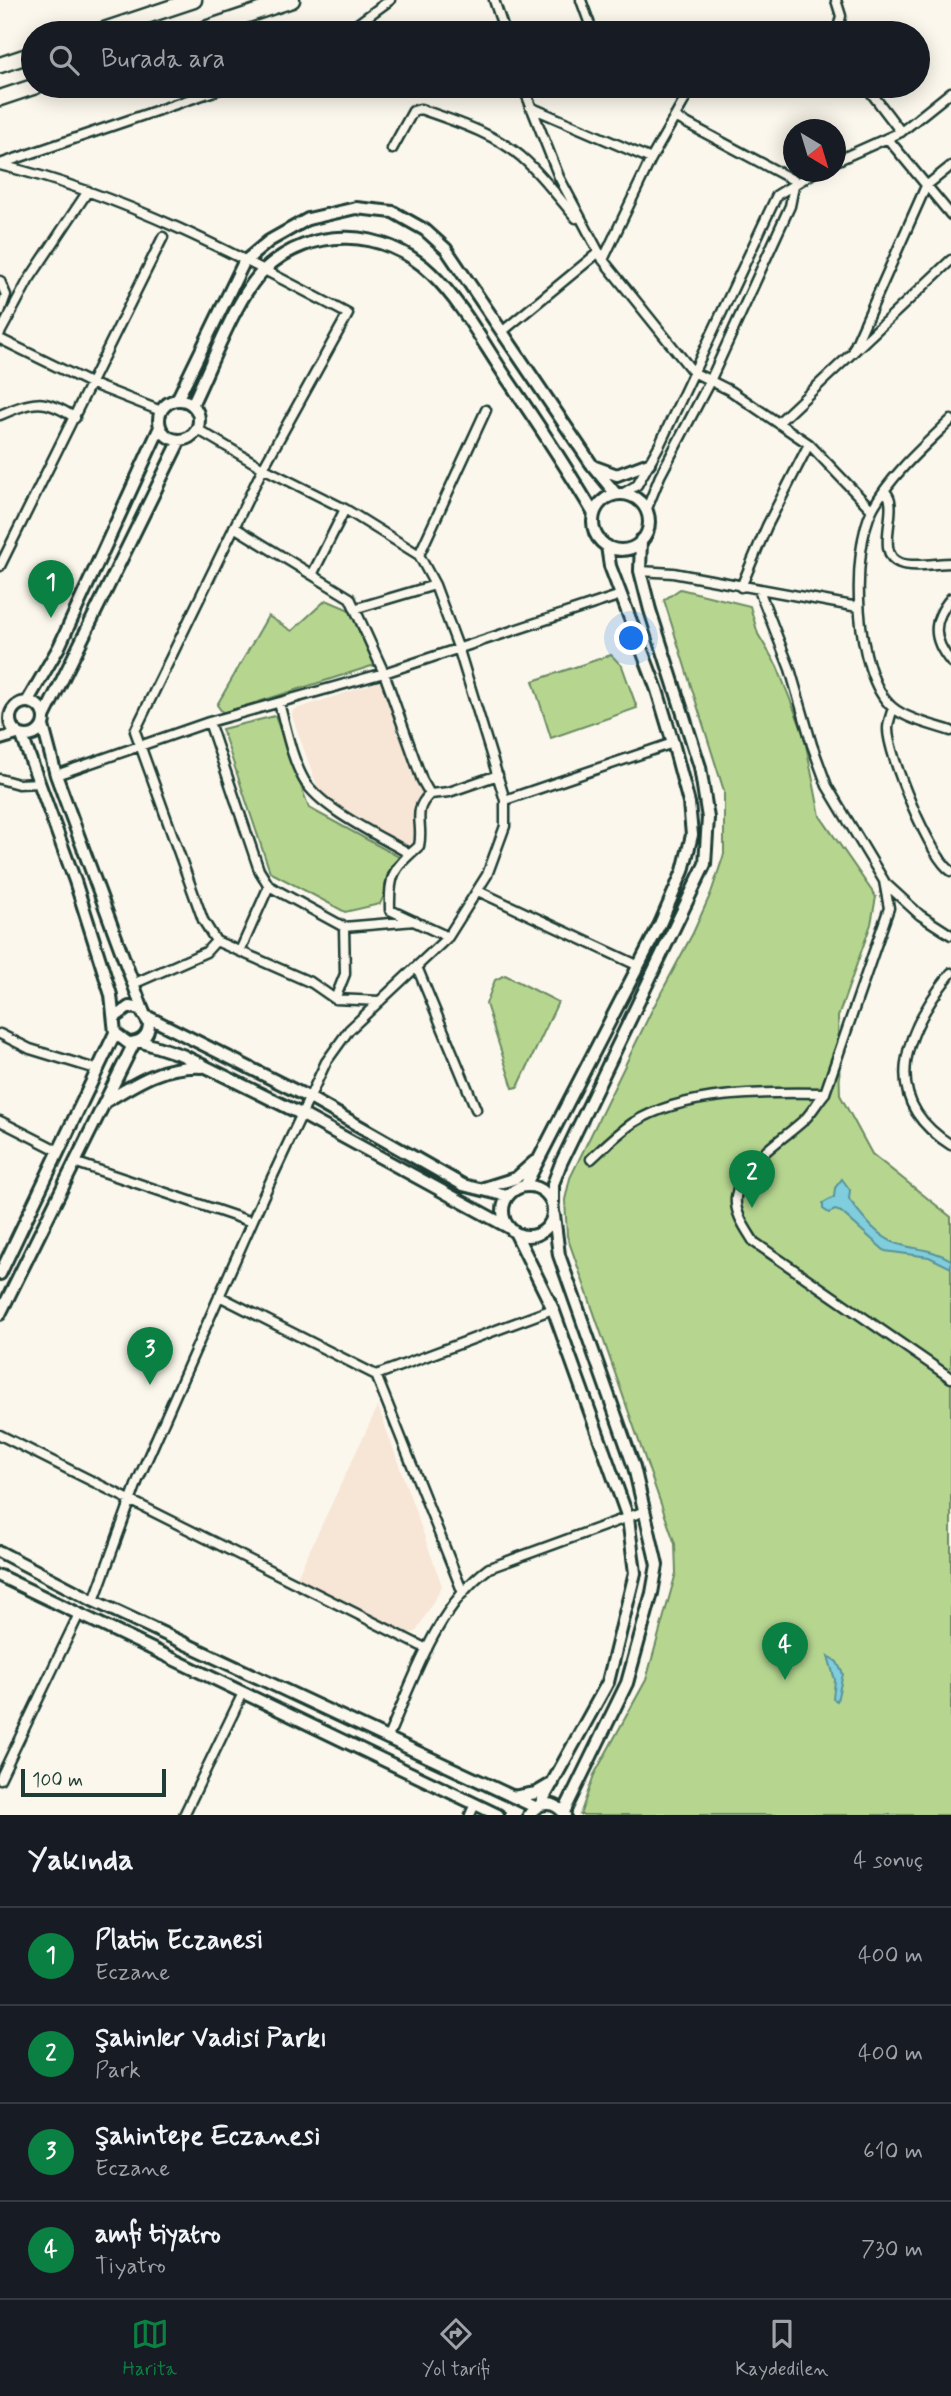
<!DOCTYPE html>
<html lang="tr">
<head>
<meta charset="utf-8">
<style>
	:root { --surface:#171b24; --page:#242831; --text:#f1f3f6; --muted:#9ea1a6; --line:#363941; --accent:#0b8043 }
	body { margin:0; font-family:Mynerve,sans-serif; background:var(--page); color:var(--text) }
	.compass { position:absolute; left:783px; top:119px; width:63px; height:63px; border-radius:50%; background:var(--surface); box-shadow:0 4px 18px #0003; rotate:142deg }
	.scale { position:absolute; left:21px; bottom:18px; width:145px; box-sizing:border-box; padding-left:7px; border:4px solid #1f3d34; border-top:0; font-size:19px; line-height:24px; white-space:nowrap; color:#1f3d34; -webkit-text-stroke:5px #fbf7ec; paint-order:stroke }
	.you { position:absolute; left:632px; top:639px; width:24px; height:24px; margin:-18px; border:5px solid #fff; border-radius:50%; background:#1a73e8; box-shadow:0 0 0 10px #1a73e833 }
	.badge { display:grid; place-items:center; width:46px; height:46px; border-radius:50%; background:var(--accent); color:#fff; font-size:23px; font-weight:700 }
	.pin { position:absolute; translate:-50% -58px; filter:drop-shadow(0 2px 4px #0008) }
	.pin::after { content:''; position:absolute; top:37px; width:24px; height:21px; background:inherit; clip-path:polygon(0 0,100% 0,50% 100%) }
	.list { margin:0; padding:0; list-style:none }
	h2 { display:flex; justify-content:space-between; align-items:center; height:91px; margin:0; padding:0 28px; font-size:30px }
	h2 small { font-size:23px; font-weight:400; color:var(--muted) }
	.list li { display:grid; grid-template-columns:46px 1fr auto; gap:21px; align-items:center; box-sizing:border-box; height:98px; padding:0 28px; border-top:2px solid var(--line) }
	.list b { display:block; font-size:26px; white-space:nowrap }
	.list p { margin:0; font-size:23px; white-space:nowrap; color:var(--muted) }
	.list em { font-size:23px; font-style:normal; color:var(--muted) }
	.icon { flex:none; width:38px; height:38px; fill:none; stroke:currentColor; stroke-width:2; stroke-linecap:round; stroke-linejoin:round }
	.map { position:relative; flex:none; width:951px; height:1815px; overflow:hidden }
	.search { position:absolute; background:var(--surface); box-shadow:0 4px 18px #0003; left:21px; right:21px; top:21px; height:77px; display:flex; align-items:center; gap:18px; box-sizing:border-box; padding:0 24px; border-radius:38px; color:var(--muted); font-size:26px }
	.sheet { height:483px; background:var(--surface) }
	nav { display:flex; justify-content:space-around; align-items:center; box-sizing:border-box; height:98px; border-top:2px solid var(--line); background:var(--surface); font-size:19px; color:var(--muted) }
	nav a { display:grid; justify-items:center; gap:4px }
	nav .on { color:var(--accent) }
	.map>svg:first-child { display:block }
</style>
</head>
<body>
<div class="map">
<svg width="951" height="1815" viewBox="0 0 951 1815">
	<rect width="100%" height="100%" fill="#fbf7ec"/>
	<filter id="ink" filterUnits="userSpaceOnUse"><feTurbulence type="fractalNoise" baseFrequency=".0143" numOctaves="2"/><feDisplacementMap in="SourceGraphic" scale="14" xChannelSelector="R" yChannelSelector="G"/><feConvolveMatrix kernelMatrix="1 2 1 2 8 2 1 2 1" color-interpolation-filters="sRGB"/></filter>
	<g filter="url(#ink)">
		<path fill="#f7e5d6" d="M382,681L387,686L430,808L416,843L403,845L321,797L292,716L293,710Z
			M378,1406L442,1586L416,1632L406,1633L297,1577Z"/>
		<path fill="#b6d690" stroke="#6a8a62" stroke-width="2" d="M680,589L750,606L758,634L777,666L804,735L820,816L876,897L871,924L838,1017L840,1095L872,1154L951,1217V1815H580L594,1775L646,1680L676,1573L675,1544L567,1236L565,1200L570,1178L652,1010L693,933L711,893L724,854V791L664,600Z
			M326,600L359,614L378,664L223,713L217,705L268,616L292,631Z
			M611,655L622,666L637,708L551,738L533,681Z
			M275,716L309,808L401,858L380,904L345,912L270,872L222,729Z
			M505,975L558,1002L518,1087L513,1088L486,1004L495,980Z"/>
		<path fill="#7fcddd" stroke="#599399" stroke-width="2" d="M842,1179L850,1190L849,1199C862,1216 877,1237 898,1244C917,1250 933,1249 951,1260V1268L929,1257L885,1251L841,1212L835,1210L829,1213L823,1209V1203L834,1197L835,1188Z
			M828,1656L837,1662L843,1674L837,1701L833,1699L835,1680Z"/>
		<g fill="none" stroke-linecap="round" stroke-linejoin="round">
			<defs>
				<path id="street" d="M494,0L505,33
					M581,0L593,33
					M836,0L841,16L837,33
					M345,33L390,0
					M523,86L559,177L603,260L693,372L731,391L809,444L872,510
					M661,86L689,92L714,86
					M866,86L901,132
					M530,107L651,159
					M675,117L795,181
					M888,139L951,215
					M392,149L413,111L420,109C455,121 499,135 526,161C544,178 560,199 576,218
					M836,161L901,132L951,92
					M0,164L229,86
					M0,165C122,194 238,255 348,314L263,468L135,731L203,920L216,941L312,983L335,999L380,1001
					M603,260L651,159L689,92
					M0,281L6,295L0,312
					M503,331L599,252
					M0,333L28,281L88,191
					M0,339L92,384L161,411
					M854,348L926,186L951,166
					M0,415C33,401 44,397 75,418
					M951,420C924,446 891,475 873,508C850,551 854,673 892,707C906,719 933,725 951,731
					M779,422L951,260
					M885,491C887,494 890,497 890,501C894,518 877,555 900,563C913,568 937,563 951,563
					M622,494L637,485L660,444L777,195L815,172
					M646,511L660,476L710,381L790,206L795,181
					M234,527L350,598L384,673L422,780L430,794L449,792L498,775
					M419,555L486,410
					M0,566L163,237
					M640,571L673,573L858,607
					M313,573L345,509
					M741,587L767,526L809,444
					M759,590L790,669L812,745L827,786L884,881L889,908L825,1093C818,1101 812,1112 805,1119C782,1141 741,1162 736,1197C734,1213 746,1229 754,1242L951,1378
					M951,598C932,621 932,639 951,662
					M357,608L435,585
					M279,703C286,728 291,757 304,780C322,810 380,836 410,854
					M893,708C891,715 888,722 888,729C888,755 930,857 951,871
					M209,722L259,870L269,886L344,927L345,974L335,999
					M56,775L209,722L384,673L621,595
					M0,779L18,784L40,783
					M430,794C411,812 424,823 419,846C393,869 389,874 390,910L448,937
					M505,800L673,743
					M885,883L920,915L951,935
					M478,891L639,966
					M344,927L415,921
					M240,951L269,886
					M417,967L476,1109
					M951,973C906,1030 876,1098 951,1145
					M133,984L206,952L216,941
					M0,1034L30,1049L99,1070
					M0,1121L57,1150
					M591,1159C605,1146 618,1133 633,1123C683,1091 767,1092 825,1093
					M74,1162L252,1222
					M219,1296L376,1375L463,1593
					M376,1375L553,1309
					M0,1435L427,1649
					M94,1601L138,1480L263,1197L326,1062L349,1030L448,937L487,875L505,826V800L458,647L435,585L419,555L345,509L263,468L197,429
					M387,1739C413,1681 436,1607 489,1568L645,1511
					M0,1779L79,1614
					M184,1815L243,1693
					M470,1815L475,1804"/>
				<path id="secondary" d="M159 420a20 20 0 1 1 40 0a20 20 0 1 1-40 0Z
					M177,400L244,262L269,241L308,219L356,208L393,212L425,230L446,249L592,465L616,494
					M192,405C210,369 236,296 264,270C311,225 384,228 431,273C462,303 484,345 508,380C538,424 567,468 594,514
					M595,467L617,475L649,463
					M593 522a28 28 0 1 1 56 0a28 28 0 1 1-56 0Z
					M10 719a17 17 0 1 1 34 0a17 17 0 1 1-34 0Z
					M27,702L59,647L160,427
					M44,717L180,440
					M43,726L56,775L144,1013
					M22,736L75,881L111,995L115,1033L128,1043C141,1043 149,1036 149,1023L140,1009L129,1007L115,1017
					M0,739L17,734
					M148,1017L308,1097L463,1185L507,1196
					M139,1041L182,1055L301,1114L508,1227
					M105,1102C138,1082 163,1065 202,1067
					M503 1211a25 25 0 1 1 50 0a25 25 0 1 1-50 0Z
					M525,1186L660,924L683,871L692,835L689,803L673,743L657,690L610,566L607,546
					M481,1189L516,1178L534,1162
					M553,1203V1184L561,1163L705,864L708,818L700,767L650,610L640,571L641,540
					M554,1215L559,1255L634,1467L657,1565L652,1593L627,1683L564,1812
					M516,1234L553,1309L628,1518L635,1573L608,1682L540,1805
					M0,1274L115,1033
					M0,1314L134,1043
					M0,1552L94,1601L535,1807
					M0,1576L498,1815
					M513,1797L536,1793L553,1783
					M529,1815C539,1801 555,1800 565,1815"/>
				<path id="highway" d="M95,33L194,0
					M193,33L292,0
					M0,65L33,54
					M0,98L36,86"/>
			</defs>
			<use href="#street" stroke="#1f3d34" stroke-width="13"/>
			<use href="#secondary" stroke="#1f3d34" stroke-width="16"/>
			<use href="#highway" stroke="#1f3d34" stroke-width="19"/>
			<use href="#street" stroke="#fbf7ec" stroke-width="8"/>
			<use href="#secondary" stroke="#fbf7ec" stroke-width="10"/>
			<use href="#highway" stroke="#fbf7ec" stroke-width="14"/>
		</g>
	</g>
</svg>
<svg class="compass" viewBox="-18 -18 36 36"><path d="M0-13l5 13h-10z" fill="#e53935"/><path d="M0 13l5-13h-10z" fill="#9ea1a6"/></svg>
<div class="scale">100 m</div>
<div class="you"></div>
<div class="pin badge" style="left:51px;top:618px">1</div>
<div class="pin badge" style="left:752px;top:1208px">2</div>
<div class="pin badge" style="left:150px;top:1385px">3</div>
<div class="pin badge" style="left:785px;top:1680px">4</div>
<div class="search"><svg class="icon" aria-label="search" viewBox="0 0 24 24"><circle cx="10" cy="10" r="6"/><path d="M15 15l6 6"/></svg>Burada ara</div>
</div>
<section class="sheet">
<h2>Yakında<small>4 sonuç</small></h2>
<ul class="list">
<li><span class="badge">1</span><div><b>Platin Eczanesi</b><p>Eczane</p></div><em>400 m</em></li>
<li><span class="badge">2</span><div><b>Şahinler Vadisi Parkı</b><p>Park</p></div><em>400 m</em></li>
<li><span class="badge">3</span><div><b>Şahintepe Eczanesi</b><p>Eczane</p></div><em>610 m</em></li>
<li><span class="badge">4</span><div><b>amfi tiyatro</b><p>Tiyatro</p></div><em>730 m</em></li>
</ul>
</section>
<nav>
<a class="on"><svg class="icon" aria-label="map" viewBox="0 0 24 24"><path d="M3 6l6-2 6 2 6-2v14l-6 2-6-2-6 2zM9 4v14M15 6v14"/></svg>Harita</a>
<a><svg class="icon" aria-label="directions" viewBox="0 0 24 24"><path d="M12 3l9 9-9 9-9-9zM9 14v-3h6M13 9l2 2-2 2"/></svg>Yol tarifi</a>
<a><svg class="icon" aria-label="saved" viewBox="0 0 24 24"><path d="M7 4h10v16l-5-4-5 4z"/></svg>Kaydedilen</a>
</nav>
</body>
</html>
